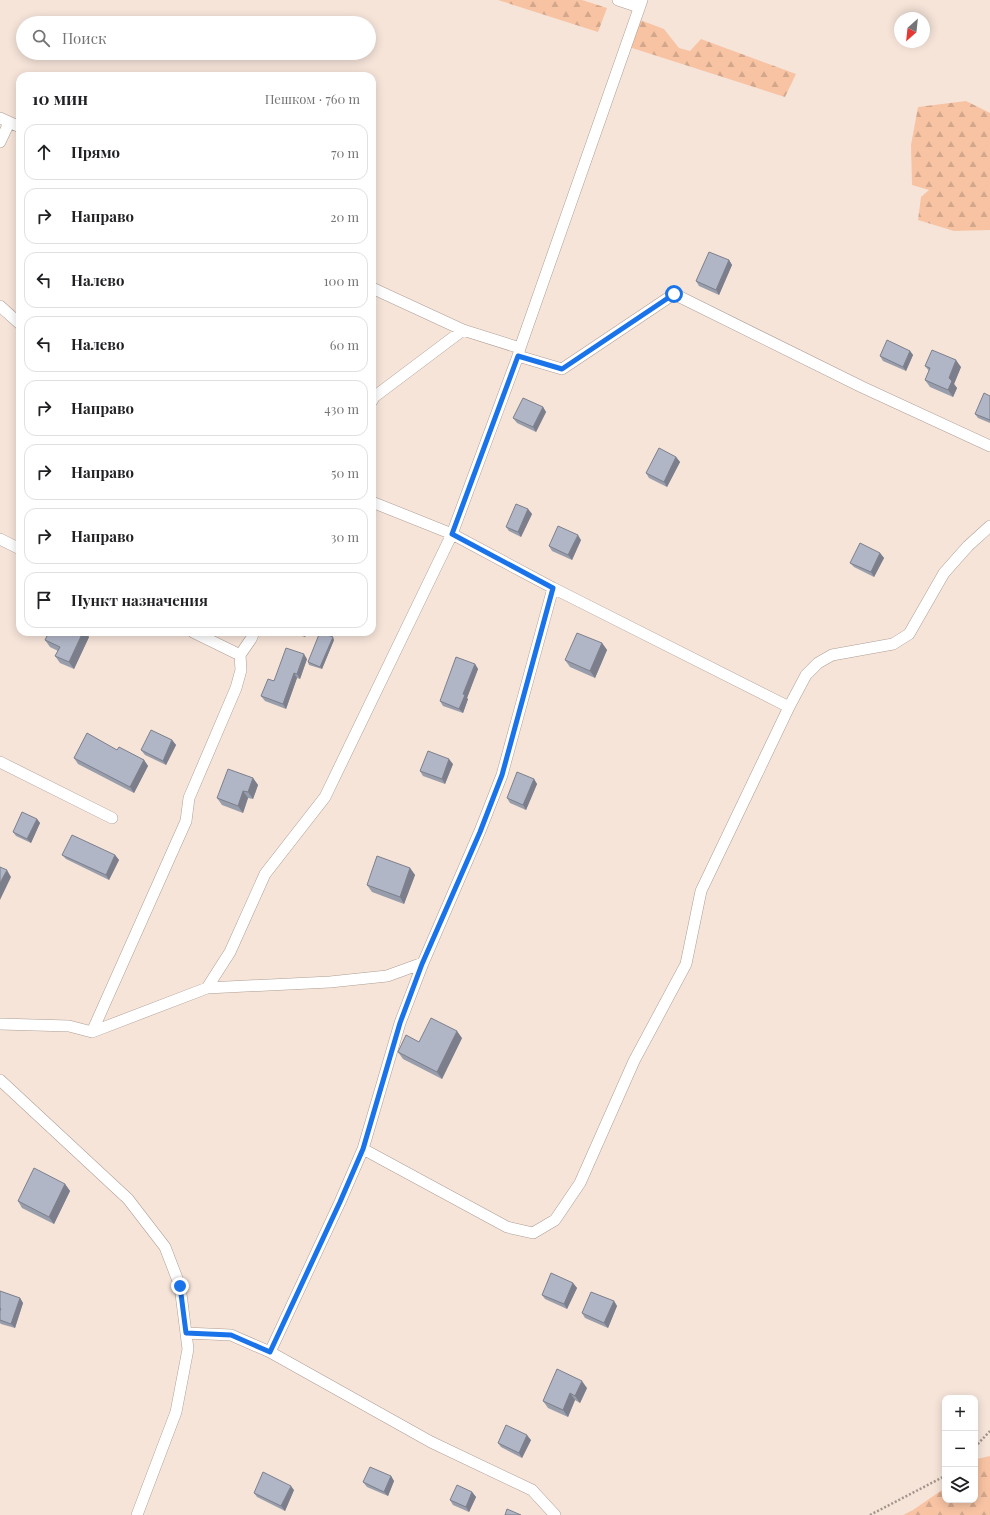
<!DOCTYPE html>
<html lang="ru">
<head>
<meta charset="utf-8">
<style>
	:root { --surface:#fff; --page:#f2f2f2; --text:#202124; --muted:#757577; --line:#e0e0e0 }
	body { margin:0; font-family:"Playfair Display",serif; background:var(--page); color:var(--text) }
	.controls { position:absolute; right:12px; bottom:12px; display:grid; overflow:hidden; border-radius:8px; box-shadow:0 2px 10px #0003 }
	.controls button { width:36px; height:36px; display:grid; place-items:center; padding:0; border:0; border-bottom:1px solid var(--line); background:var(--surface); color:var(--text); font:20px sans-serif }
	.compass { position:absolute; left:894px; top:12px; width:36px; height:36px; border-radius:50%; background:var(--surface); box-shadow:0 2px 10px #0003; rotate:207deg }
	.stop { position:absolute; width:12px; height:12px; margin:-9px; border:3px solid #1a73e8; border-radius:50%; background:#fff }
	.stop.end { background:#1a73e8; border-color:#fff; box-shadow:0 1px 4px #0008 }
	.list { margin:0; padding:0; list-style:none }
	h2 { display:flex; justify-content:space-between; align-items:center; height:52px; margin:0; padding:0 16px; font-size:17px }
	h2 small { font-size:13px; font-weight:400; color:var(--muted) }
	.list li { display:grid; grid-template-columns:26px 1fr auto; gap:12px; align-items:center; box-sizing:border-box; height:56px; margin:0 8px 8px; padding:0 8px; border:1px solid var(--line); border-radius:12px }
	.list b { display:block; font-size:15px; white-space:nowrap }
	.list em { font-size:13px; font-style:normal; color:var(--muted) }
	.icon { flex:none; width:22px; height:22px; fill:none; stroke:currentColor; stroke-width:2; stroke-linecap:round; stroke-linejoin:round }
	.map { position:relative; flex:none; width:990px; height:1515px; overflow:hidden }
	.search { position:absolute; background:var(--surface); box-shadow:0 2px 10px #0003; left:16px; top:16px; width:360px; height:44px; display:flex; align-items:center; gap:10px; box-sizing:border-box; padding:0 14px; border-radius:22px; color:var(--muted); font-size:15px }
	.panel { position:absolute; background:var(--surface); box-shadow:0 2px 10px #0003; left:16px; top:72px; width:360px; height:564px; border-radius:12px }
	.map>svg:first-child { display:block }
</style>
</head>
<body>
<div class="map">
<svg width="990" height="1515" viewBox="0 0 990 1515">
	<defs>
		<pattern id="forest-firs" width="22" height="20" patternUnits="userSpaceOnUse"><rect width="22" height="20" fill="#f7c3a3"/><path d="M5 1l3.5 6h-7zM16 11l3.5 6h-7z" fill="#d3a78c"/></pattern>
	</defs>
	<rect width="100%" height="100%" fill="#f6e4d9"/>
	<path fill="url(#forest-firs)" d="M498,0H582L607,8L598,32Z
		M640,20L664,29L679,48L690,51L701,39L796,74L785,97L629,47Z
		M966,101L990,113V230L954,231L918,220L921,197L929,190L912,185L911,145L918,107Z
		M990,1456V1515H903L913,1510L945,1488V1500H975V1461L977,1459Z"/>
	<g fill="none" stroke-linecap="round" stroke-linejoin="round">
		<defs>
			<path id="minor" d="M618,0L639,7
				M0,118L20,127
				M0,142L9,123
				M0,306L20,324
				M520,348L642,0
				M518,356L562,369L674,294L862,387L990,446
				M372,401L374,397L463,330
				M372,502L452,534L553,588L789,707
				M0,539L20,549
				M193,632L240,655
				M0,762L112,818
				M207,988L330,982L387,976L423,963
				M0,1024L69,1026L92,1032L207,988L230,952L265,874L325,797L452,534L518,356L520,348L463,330L372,288
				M92,1032L186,821L189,798L236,688L241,670L240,655L251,639L254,632
				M0,1080L128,1199L165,1247L180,1286L188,1349L176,1412L137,1515
				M363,1149L507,1227L533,1233L555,1220L580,1183L634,1061L686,964L701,891L789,707L806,675L818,663L832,655L893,644L909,634L944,573L968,546L990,526
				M186,1333L231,1335L270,1352L340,1202L363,1149L400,1023L423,963L480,831L502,775L553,588
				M270,1352L431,1442L532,1490L555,1515"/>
		</defs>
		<use href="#minor" stroke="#af9e94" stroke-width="12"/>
		<path stroke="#a2948c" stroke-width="2.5" stroke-dasharray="2 2" stroke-linecap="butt" d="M975,1447L990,1431
			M870,1515L945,1476"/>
		<use href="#minor" stroke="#fff" stroke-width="11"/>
	</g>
	<path fill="#989dab" d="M729,260L732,265L719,295L699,286L696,281Z
		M910,351L913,355L906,371L883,361L880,356Z
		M925,366L961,367L954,384L957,388L953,397L930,387L925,380L929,371Z
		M990,396V423L978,418L975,414Z
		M543,407L546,412L536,432L517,423L513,418Z
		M676,457L680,462L667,487L649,478L646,473Z
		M528,509L532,514L521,537L509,531L506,527Z
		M581,540L572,560L552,551L549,546Z
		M880,553L884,558L874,577L854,567L850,563Z
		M49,632H85L89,637L74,669L60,663L55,656L58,651L50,647L45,640Z
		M290,632H307L305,637Z
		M334,640L322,669L309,665L308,662Z
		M602,643L607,650L595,678L570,667L565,660Z
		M307,659L300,679L297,678L286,709L265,701L261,696L274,681Z
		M475,664L478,669L467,698L468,699L463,713L443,706L440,701Z
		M172,740L176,745L166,765L145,755L141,750Z
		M117,750L144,760L148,766L134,793L78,764L74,758Z
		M453,764L445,784L423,776L420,771Z
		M253,778L258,785L253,799L248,798L243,813L222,805L217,798Z
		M534,779L537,784L526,810L510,803L507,798Z
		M37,819L40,823L31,843L16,836L13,832Z
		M62,855H115L119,860L109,880L66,859Z
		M410,868L415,875L404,904L372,892L367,885Z
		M462,1038L442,1079L403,1059L398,1052L419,1042Z
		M65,1184L70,1191L54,1224L22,1208L18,1201Z
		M573,1283L577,1288L567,1309L545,1299L542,1295Z
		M0,1291L20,1298L23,1303L15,1328L1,1324L0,1323Z
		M614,1301L617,1306L608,1328L585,1318L582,1313Z
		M587,1388L580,1403L575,1400L568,1417L548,1408L543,1401Z
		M531,1440L522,1458L501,1447L498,1443Z
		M391,1476L394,1481L388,1496L367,1487L363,1482Z
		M294,1490L285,1511L257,1497L254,1493Z
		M472,1492L476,1497L469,1512L453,1505L450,1500Z"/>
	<path fill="#7c7f8b" d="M729,260L732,265L719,295L716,290Z
		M910,351L913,355L906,371L903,367Z
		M956,360L961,367L954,384L957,388L953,397L948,390L949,378Z
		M543,407L546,412L536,432L533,427Z
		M676,457L680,462L667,487L664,482Z
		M528,509L532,514L521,537L518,532Z
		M578,535L581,540L572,560L568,555Z
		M880,553L884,558L874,577L871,572Z
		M83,632H85L89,637L74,669L69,662Z
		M302,632H307L305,637L301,633Z
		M333,637L334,640L322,669L320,667Z
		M602,643L607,650L595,678L590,671Z
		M304,654L307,659L300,679L297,674Z
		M475,664L478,669L467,698L468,699L463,713L459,709L463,694Z
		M294,673L297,678L286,709L283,704Z
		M172,740L176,745L166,765L163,761Z
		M449,759L453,764L445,784L442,779Z
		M144,760L148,766L134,793L130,787Z
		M253,778L258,785L253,799L248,792Z
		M534,779L537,784L526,810L523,805Z
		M243,791L248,798L243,813L238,806Z
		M37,819L40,823L31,843L27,839Z
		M115,855L119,860L109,880L106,875Z
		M410,868L415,875L404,904L400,897Z
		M7,870L11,877L0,900V883Z
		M457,1031L462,1038L442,1079L437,1072Z
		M65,1184L70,1191L54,1224L49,1217Z
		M573,1283L577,1288L567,1309L564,1304Z
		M20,1298L23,1303L15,1328L11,1324Z
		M614,1301L617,1306L608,1328L604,1323Z
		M582,1381L587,1388L580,1403L575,1396Z
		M570,1393L575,1400L568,1417L563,1410Z
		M527,1435L531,1440L522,1458L519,1453Z
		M391,1476L394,1481L388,1496L384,1492Z
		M291,1486L294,1490L285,1511L281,1506Z
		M472,1492L476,1497L469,1512L466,1507Z"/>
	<path fill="#b1b6c7" stroke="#7c7f8b" d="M709,252L729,260L716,290L696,281Z
		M887,340L910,351L903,367L880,356Z
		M932,350L956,360L949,378L952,381L948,390L925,380L930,368L925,366Z
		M984,393L990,396V420L975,414Z
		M523,398L543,407L533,427L513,418Z
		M659,448L676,457L664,482L646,473Z
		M516,504L528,509L518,532L506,527Z
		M558,526L578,535L568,555L549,546Z
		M860,543L880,553L871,572L850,563Z
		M49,632H83L69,662L55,656L60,647L45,640Z
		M320,632L333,637L320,667L308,662Z
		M577,633L602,643L590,671L565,660Z
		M286,648L304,654L297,674L294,673L283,704L261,696L268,679L274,681Z
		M456,657L475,664L463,694L465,695L459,709L440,701Z
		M151,730L172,740L163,761L141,750Z
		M87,733L117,750L119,747L144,760L130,787L74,758Z
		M428,751L449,759L442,779L420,771Z
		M228,769L253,778L248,792L243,791L238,806L217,798Z
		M517,772L534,779L523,805L507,798Z
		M22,812L37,819L27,839L13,832Z
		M72,835L115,855L106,875L62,855Z
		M377,856L410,868L400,897L367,885Z
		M0,867L7,870L0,883Z
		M431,1018L457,1031L437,1072L398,1052L406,1035L419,1042Z
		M34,1168L65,1184L49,1217L18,1201Z
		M551,1273L573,1283L564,1304L542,1295Z
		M0,1291L20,1298L11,1324L0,1320V1311L1,1309L0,1308Z
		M591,1292L614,1301L604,1323L582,1313Z
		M557,1369L582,1381L575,1396L570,1393L563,1410L543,1401Z
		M506,1425L527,1435L519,1453L498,1443Z
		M370,1467L391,1476L384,1492L363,1482Z
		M263,1472L291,1486L281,1506L254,1493Z
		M457,1485L472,1492L466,1507L450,1500Z
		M507,1509L521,1515H505Z"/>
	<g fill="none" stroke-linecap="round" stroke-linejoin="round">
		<path stroke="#1a73e8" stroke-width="5" d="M180,1286L186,1333L231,1335L270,1352L340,1202L363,1149L400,1023L422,964L480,832L502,775L553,588L452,534L518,356L562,369L674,294"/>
	</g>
</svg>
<div class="controls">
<button>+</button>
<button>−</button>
<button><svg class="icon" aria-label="layers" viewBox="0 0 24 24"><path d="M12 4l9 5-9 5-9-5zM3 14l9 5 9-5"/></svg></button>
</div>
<svg class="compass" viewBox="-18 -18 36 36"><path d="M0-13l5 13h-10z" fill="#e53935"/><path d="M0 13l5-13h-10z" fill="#757577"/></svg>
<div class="stop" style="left:674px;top:294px"></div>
<div class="stop end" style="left:180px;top:1286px"></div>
<div class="search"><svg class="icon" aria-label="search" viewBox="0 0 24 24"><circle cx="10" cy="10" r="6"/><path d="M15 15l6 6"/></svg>Поиск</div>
<section class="panel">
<h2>10 мин<small>Пешком · 760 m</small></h2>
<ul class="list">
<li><svg class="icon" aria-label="ahead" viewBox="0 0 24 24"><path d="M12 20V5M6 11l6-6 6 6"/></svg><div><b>Прямо</b></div><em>70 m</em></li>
<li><svg class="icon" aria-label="right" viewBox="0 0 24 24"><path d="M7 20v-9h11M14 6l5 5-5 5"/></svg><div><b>Направо</b></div><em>20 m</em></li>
<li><svg class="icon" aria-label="left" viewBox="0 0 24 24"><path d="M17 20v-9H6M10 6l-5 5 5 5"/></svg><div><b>Налево</b></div><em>100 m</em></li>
<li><svg class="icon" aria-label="left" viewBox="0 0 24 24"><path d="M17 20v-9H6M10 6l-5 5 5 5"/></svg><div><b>Налево</b></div><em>60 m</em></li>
<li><svg class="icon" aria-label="right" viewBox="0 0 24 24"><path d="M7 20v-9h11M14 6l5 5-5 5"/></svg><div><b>Направо</b></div><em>430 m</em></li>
<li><svg class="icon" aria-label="right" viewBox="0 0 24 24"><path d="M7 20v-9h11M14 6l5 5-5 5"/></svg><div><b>Направо</b></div><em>50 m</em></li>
<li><svg class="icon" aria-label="right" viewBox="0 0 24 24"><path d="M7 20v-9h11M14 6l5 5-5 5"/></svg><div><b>Направо</b></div><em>30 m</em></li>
<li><svg class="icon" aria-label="arrive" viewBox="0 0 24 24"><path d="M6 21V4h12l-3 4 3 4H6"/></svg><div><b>Пункт назначения</b></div></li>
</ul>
</section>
</div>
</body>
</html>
